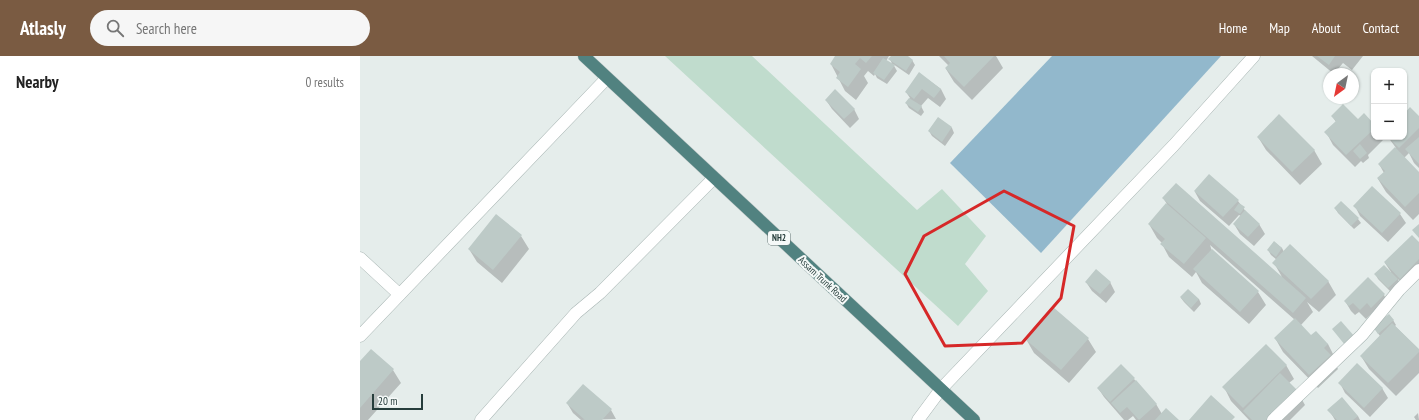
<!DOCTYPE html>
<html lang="en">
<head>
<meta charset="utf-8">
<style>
	:root { --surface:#fff; --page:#f6f6f6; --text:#222; --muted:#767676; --line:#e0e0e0; --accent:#7a5b42 }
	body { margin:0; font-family:"PT Sans Narrow",sans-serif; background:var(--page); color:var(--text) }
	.controls { position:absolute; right:12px; top:12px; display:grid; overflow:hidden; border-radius:8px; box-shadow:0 1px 3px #0004 }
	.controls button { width:36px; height:36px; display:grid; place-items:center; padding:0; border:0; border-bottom:1px solid var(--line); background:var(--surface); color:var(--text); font:20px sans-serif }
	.compass { position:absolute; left:963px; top:12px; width:36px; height:36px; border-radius:50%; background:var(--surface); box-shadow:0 1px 3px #0004; rotate:213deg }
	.scale { position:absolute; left:12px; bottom:10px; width:51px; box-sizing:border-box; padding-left:4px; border:2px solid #263d3b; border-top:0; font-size:11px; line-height:14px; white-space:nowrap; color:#263d3b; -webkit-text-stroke:3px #f5f9f8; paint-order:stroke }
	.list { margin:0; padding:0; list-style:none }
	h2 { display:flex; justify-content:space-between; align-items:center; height:52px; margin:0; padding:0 16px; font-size:17px }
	h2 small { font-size:13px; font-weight:400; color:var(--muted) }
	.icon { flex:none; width:22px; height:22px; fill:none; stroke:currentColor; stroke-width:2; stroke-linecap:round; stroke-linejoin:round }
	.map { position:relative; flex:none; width:1059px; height:364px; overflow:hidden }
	header { display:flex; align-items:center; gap:24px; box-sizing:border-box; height:56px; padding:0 20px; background:var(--accent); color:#fff }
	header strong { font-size:19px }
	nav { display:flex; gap:22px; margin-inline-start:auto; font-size:14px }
	.search { width:280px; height:36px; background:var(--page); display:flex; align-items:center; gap:10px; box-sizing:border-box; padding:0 14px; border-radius:22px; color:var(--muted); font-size:15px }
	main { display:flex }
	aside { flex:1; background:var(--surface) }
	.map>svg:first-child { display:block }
</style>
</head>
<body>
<header>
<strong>Atlasly</strong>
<div class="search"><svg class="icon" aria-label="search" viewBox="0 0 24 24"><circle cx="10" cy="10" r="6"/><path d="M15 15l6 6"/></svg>Search here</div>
<nav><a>Home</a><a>Map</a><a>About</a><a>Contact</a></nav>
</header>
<main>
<aside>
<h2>Nearby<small>0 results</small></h2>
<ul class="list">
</ul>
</aside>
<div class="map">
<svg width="1059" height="364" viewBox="0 0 1059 364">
	<rect width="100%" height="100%" fill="#e5edeb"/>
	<path fill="#c0dccd" d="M305,0H392L557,154L582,133L626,180L605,208L628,235L598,270Z"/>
	<path fill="#92b8cc" d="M692,0H861L681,197L590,107Z"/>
	<path fill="#0003" d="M477,0H529L526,5L533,10L530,3L532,0H546L552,4L555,9L549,19L533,8L537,15L527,28L517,22L515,18L514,20L508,15L504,20L508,27L496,44L485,35L471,8Z
		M579,0H636L643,12L612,44L594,26L586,13L589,10Z
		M952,0H1003L992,14L983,7L977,14L981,18H974Z
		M560,18L581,33L586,43L580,51L568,42L561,50L564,56L561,60L549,52L546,47L550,42L546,36Z
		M466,44L494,53L499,63L490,72L472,53Z
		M1044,59L1059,62V112L1054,107L1049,97L1044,102L1059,118V158L1053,164L1026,136L1018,123L1024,117L1019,108L1036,92L1028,81H1044Z
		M972,60L1014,69V81H1021L1023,84L1008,99L1009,102L1003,107L1001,105L995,111L973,89L966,76L976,66Z
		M578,62L592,72L594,77L585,90L572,80L569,75Z
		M898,81L954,94L962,108L940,129L906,94Z
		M1012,132L1040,158L1046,167L1028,186L1000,160L995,150Z
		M835,136L878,145L887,157L899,168L905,178L894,190L880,178L874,168L881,160L879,159L869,170L840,145Z
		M803,142L922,221L914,207L917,204L911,199L908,194L914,186L922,192L924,196L968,225L976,239L959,256L947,246L953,256L941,269L951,281L968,288L975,302L973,304L978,313L958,332L923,296L915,282L935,264L850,189L852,195L898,236L906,249L889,268L842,227L836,216L832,221L809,201L802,188V187L797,182L789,168L807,148Z
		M975,152L998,163L1001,167L994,173L978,157Z
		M161,180L169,193L142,227L117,206L109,193Z
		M1059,187V218L1046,231L1038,223L1040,228L1031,236L1018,223L1016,219L1031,216L1025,207Z
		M1008,223L1024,239L1029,249L1017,261L1013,256L1006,263L999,256L995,259L991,255L985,245Z
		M726,226H750L755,236L746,247L732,235Z
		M821,242L839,243L841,248L834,256L824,246Z
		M1033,264L1036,269L1035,270L1059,294V317L1036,340L1009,313L1001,300L1020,280L1017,276Z
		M666,283H728L736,296L709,327L674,297Z
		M0,307L33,314L41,327L8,364H0Z
		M926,309L934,323L929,327L937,335L945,349L930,364H889L871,345L864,331Z
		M774,323L796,348L802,358L817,364H776L773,360L768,364H764L744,341L738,332Z
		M980,327L1022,332L1028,342L1010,361L985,337Z
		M207,347L251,354L256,363L221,364L213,357Z
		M969,354L998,360L1000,364H975Z
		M1058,357L1059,364H1056L1054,361Z"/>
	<path fill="#bdcac7" d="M475,0H512L506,7L500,2L495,8L501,13L488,31L476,22L480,16L470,8Z
		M531,0H548L553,4L546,15L528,3Z
		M584,0H634L604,31L585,12L590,7Z
		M957,0H975L969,9Z
		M523,2L535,9L524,24L513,17Z
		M559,16L581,33L574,42L562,33L554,43L545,36Z
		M475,33L495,53L484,63L465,44Z
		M549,42L562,50L558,56L545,47Z
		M983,48L998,63L1004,57L1014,68V73L986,99L964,76L976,65L971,60Z
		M1050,51L1059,60V72L1039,92L1028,81H1044V58Z
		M919,58L955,94L932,116L897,81Z
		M578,61L592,71L582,86L568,75Z
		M1059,81V108L1045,93Z
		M1000,88L1007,97L1000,103L993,95Z
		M1035,91L1059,116V137L1045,151L1017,122L1025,115L1018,108Z
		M849,118L879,144L863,161L834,135Z
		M816,127L946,242L933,257L802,142Z
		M1012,130L1041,157L1022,177L993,150Z
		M981,145L999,162L991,170L974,152Z
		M806,147L846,182L824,208L800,188L805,183L788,168Z
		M879,147L885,151L880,158L874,154Z
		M885,154L900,168L888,181L873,168Z
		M136,158L162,179L133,214L108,193Z
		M1059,168V182L1052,174Z
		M1052,179L1059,186V203L1040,223L1024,206Z
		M914,185L922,192L916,201L907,194Z
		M930,188L969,225L951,243L912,207Z
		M852,193L899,235L880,256L833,213Z
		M1024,209L1038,223L1028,232L1014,218Z
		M736,213L751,226L740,238L725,226Z
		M1008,221L1025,238L1011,252L1007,247L1000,254L993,247L989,250L984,245Z
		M828,233L839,243L831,252L820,241Z
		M693,251L729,282L701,314L665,283Z
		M1029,258L1034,264L1018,278L1013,271Z
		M935,262L951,279L956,275L968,288L964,292L971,299L949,319L914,282Z
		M981,265L995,281L985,289L972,273Z
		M1032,267L1059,293V296L1028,327L1000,300Z
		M906,288L927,309L883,352L862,331Z
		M11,293L34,313L0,352V305Z
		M997,307L1023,332L1004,352L978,327Z
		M761,308L775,322L750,346L737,332Z
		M920,317L938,335L910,364H892L883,355Z
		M776,324L797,348L779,364L767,351L760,357L751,347Z
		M223,328L252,353L242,364H225L206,347Z
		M851,339L875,361L872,364H829Z
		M982,341L998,360L993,364H977L967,354Z
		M806,352L819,364H795Z"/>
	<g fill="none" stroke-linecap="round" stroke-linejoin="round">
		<defs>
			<path id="minor" d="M0,202L39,238
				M0,280L247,22
				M121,364L216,257L240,237L354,122
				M558,364L581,333
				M913,364L1002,279L1039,234L1059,214"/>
			<path id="tertiary" d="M581,333L814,89L894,0"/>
			<path id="trunk" d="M224,0L614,364"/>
		</defs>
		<use href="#minor" stroke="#a8b5b3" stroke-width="13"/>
		<use href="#tertiary" stroke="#a8b5b3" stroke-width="13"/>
		<use href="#trunk" stroke="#c2c9c8" stroke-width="13"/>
		<use href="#minor" stroke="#fff" stroke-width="12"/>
		<use href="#tertiary" stroke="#fff" stroke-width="12"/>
		<use href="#trunk" stroke="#518280" stroke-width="12"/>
	</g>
	<path fill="none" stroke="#d62828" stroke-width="3" stroke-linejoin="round" d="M644,135L714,170L701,242L662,287L585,290L545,218L564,180Z"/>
	<g text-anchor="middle" stroke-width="4" stroke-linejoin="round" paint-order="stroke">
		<rect fill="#f5f9f8" stroke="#647574" stroke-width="1" x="408" y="175" width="22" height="14" rx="3"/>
		<g font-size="9" font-weight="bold" fill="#263d3b">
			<text x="419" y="185">NH2</text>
		</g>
		<g font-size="10" fill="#263d3b" stroke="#f5f9f8">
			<text transform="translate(463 223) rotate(43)" y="4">Assam Trunk Road</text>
		</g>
	</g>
</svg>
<div class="controls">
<button>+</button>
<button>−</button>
</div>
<svg class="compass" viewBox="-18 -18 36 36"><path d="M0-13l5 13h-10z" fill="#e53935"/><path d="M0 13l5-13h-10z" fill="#767676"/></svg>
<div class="scale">20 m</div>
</div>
</main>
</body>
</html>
